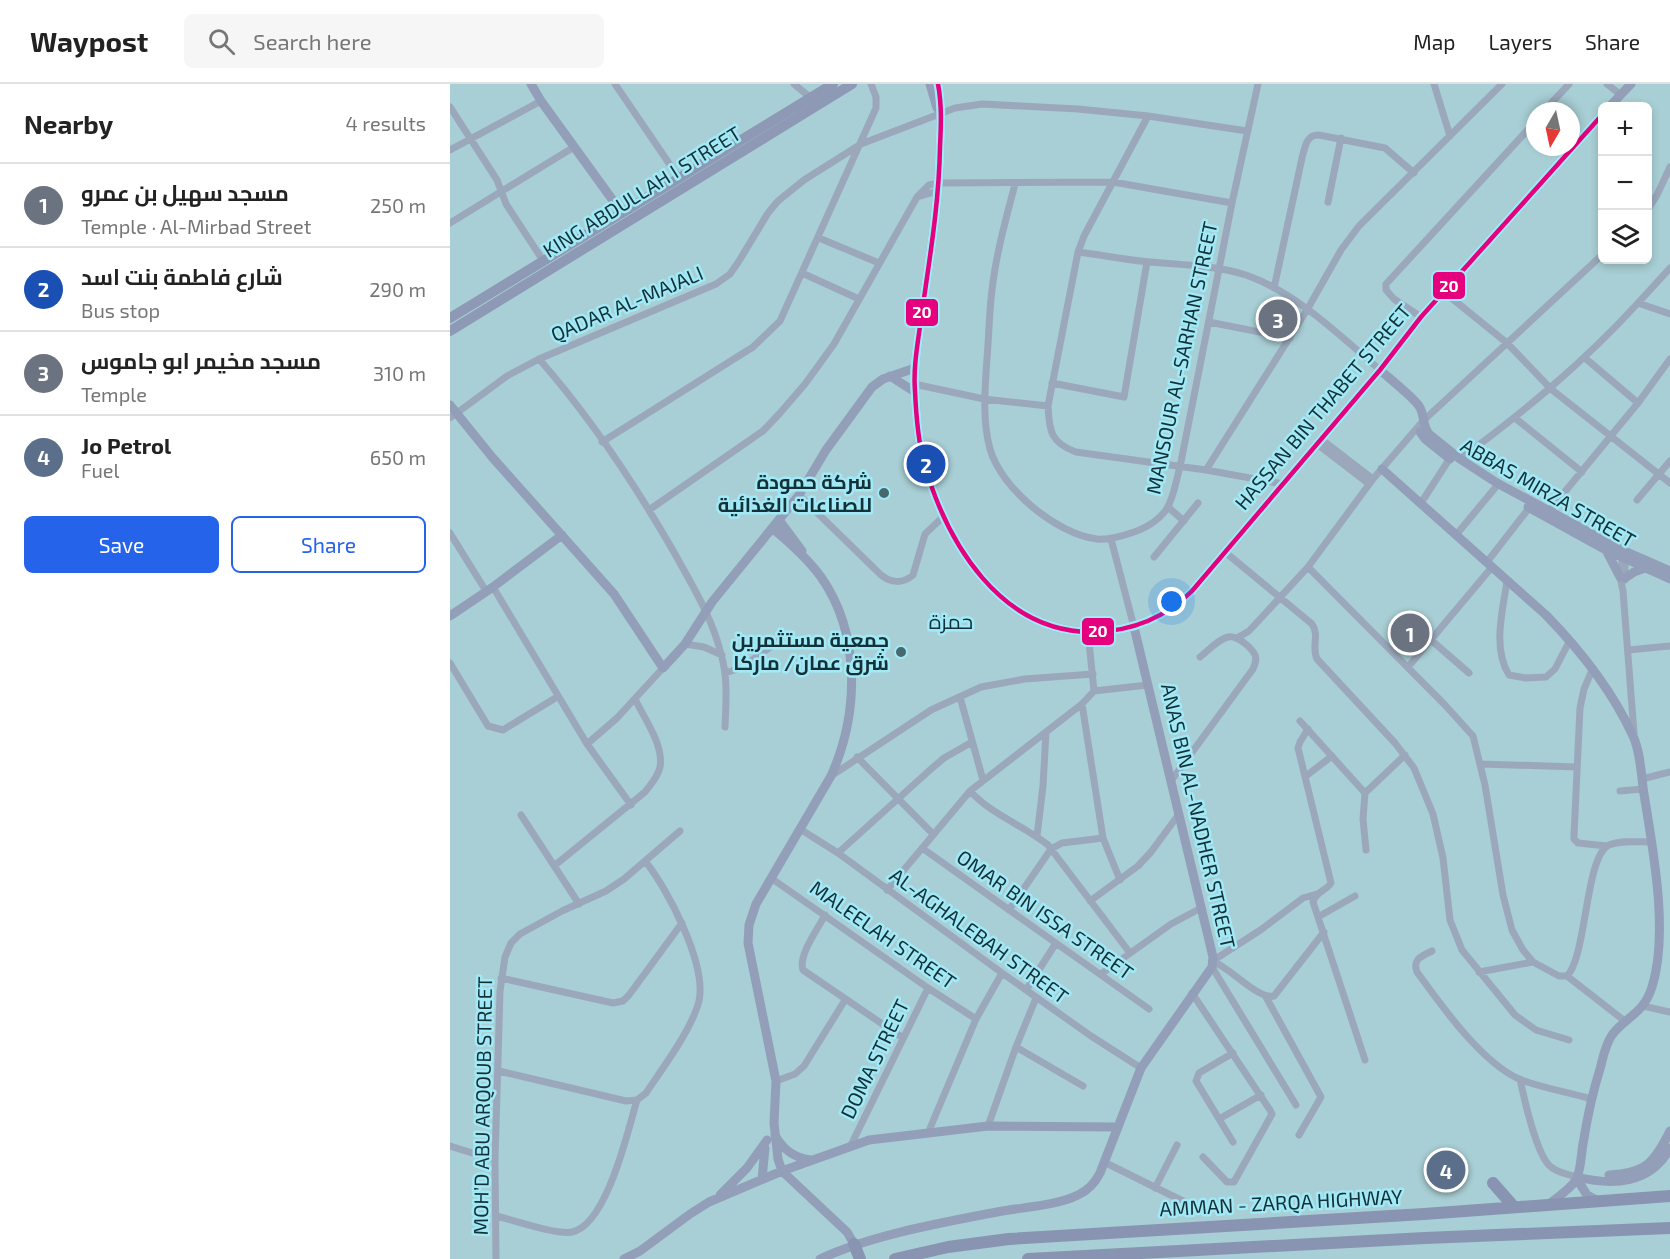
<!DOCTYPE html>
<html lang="en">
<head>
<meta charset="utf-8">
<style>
	:root { --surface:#fff; --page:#f6f6f6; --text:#222; --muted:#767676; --line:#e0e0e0; --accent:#2563eb }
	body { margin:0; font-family:"Exo 2",Cairo,sans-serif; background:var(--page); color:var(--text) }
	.controls { position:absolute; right:18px; top:18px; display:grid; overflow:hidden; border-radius:9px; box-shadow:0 3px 9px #0003 }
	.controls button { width:54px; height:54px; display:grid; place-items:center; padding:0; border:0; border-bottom:2px solid var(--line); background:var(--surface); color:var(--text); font:30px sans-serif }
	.compass { position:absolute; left:1076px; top:18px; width:54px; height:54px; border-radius:50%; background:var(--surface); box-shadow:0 3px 9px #0003; rotate:189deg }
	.you { position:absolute; left:722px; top:518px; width:21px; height:21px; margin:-15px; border:4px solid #fff; border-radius:50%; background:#1a73e8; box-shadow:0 0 0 9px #1a73e833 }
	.badge { display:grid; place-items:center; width:39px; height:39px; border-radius:50%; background:var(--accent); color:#fff; font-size:20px; font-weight:700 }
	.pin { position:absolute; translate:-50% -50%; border:3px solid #fff; box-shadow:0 2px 6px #0006 }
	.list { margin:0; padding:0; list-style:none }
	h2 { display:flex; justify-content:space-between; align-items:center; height:78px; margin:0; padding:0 24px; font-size:26px }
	h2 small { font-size:20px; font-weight:400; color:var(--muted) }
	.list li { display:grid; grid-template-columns:39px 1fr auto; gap:18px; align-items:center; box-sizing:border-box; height:84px; padding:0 24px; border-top:2px solid var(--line) }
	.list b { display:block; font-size:22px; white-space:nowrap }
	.list p { margin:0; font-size:20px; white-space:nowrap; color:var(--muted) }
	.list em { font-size:20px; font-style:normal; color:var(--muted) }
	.actions { display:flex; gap:12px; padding:18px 24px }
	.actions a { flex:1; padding:14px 0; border:2px solid var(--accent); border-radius:9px; text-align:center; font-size:21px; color:var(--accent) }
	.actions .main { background:var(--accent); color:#fff }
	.icon { flex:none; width:33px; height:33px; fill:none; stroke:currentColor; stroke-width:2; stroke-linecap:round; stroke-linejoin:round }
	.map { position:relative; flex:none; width:1220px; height:1175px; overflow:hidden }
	header { display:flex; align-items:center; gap:36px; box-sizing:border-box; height:84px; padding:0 30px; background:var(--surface); border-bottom:2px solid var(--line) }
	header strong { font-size:28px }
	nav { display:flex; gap:33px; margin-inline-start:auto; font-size:21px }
	.search { width:420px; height:54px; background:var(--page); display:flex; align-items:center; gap:15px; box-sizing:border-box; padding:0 21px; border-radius:9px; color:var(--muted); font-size:22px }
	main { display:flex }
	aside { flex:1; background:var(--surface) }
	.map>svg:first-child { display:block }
</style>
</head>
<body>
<header>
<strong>Waypost</strong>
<div class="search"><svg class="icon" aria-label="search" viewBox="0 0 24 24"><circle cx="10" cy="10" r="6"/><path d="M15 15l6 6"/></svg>Search here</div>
<nav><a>Map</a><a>Layers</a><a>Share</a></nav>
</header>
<main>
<aside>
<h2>Nearby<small>4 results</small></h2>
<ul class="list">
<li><span class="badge" style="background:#6b7280">1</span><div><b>مسجد سهيل بن عمرو</b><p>Temple · Al-Mirbad Street</p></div><em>250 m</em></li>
<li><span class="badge" style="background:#1a4fb4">2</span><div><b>شارع فاطمة بنت اسد</b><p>Bus stop</p></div><em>290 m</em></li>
<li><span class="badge" style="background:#6b7280">3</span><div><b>مسجد مخيمر ابو جاموس</b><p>Temple</p></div><em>310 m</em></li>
<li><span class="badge" style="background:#5c6f8a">4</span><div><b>Jo Petrol</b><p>Fuel</p></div><em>650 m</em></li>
</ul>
<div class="actions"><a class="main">Save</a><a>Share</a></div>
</aside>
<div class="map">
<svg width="1220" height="1175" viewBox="0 0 1220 1175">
	<rect width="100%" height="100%" fill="#a8cfd5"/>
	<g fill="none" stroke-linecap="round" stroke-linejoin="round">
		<path stroke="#9ba8bc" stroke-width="7" d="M165,0L229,94
			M344,0L361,14
			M984,0L1000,52
			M1157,0L1171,11
			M0,23L47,96L56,120L94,178
			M1094,27L1119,0
			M698,32L634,152L628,168L598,322C599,347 601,359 626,368L756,386L833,400
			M0,66L91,17
			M565,100C556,135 546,170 542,206C539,229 539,252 537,274C535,304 532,336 540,365C551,404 606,450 647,455C658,456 668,453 678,450C692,446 707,438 716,426C724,414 726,396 730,383L782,119L808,0
			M467,113L488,107
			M878,118L891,54
			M1198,125L1207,111L1220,83
			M0,139L124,63
			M369,154L429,179
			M628,168C652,171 676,176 700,178C732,181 765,181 796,191C847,209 889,251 930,286
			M352,189L409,215
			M824,204L852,74C855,64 856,50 869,51L935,64L964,89
			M994,208L1057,259L1101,305L1220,399
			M1188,219L1220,184
			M971,233L944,215L936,206V200L1085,38
			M759,238L840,254
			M1135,274L1188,319
			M89,275C141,334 186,402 225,470C243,503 262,533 271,570C278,593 276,618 275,643
			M602,299L674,313L697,178
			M464,300L534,315L598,322
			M0,334L57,292L89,275L266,200L280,190L289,177L318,129L328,117L354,96L411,60L505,24L532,20L628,25L698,32L797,47
			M1065,334L1132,388
			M871,355L923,395
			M152,358L303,263L330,237L426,24V13L421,0
			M867,360L919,400
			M1010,375C1075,327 1133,279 1188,219L1220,230
			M756,386L857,226L891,166L909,142L1052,0
			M349,411L431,491C441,499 453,500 463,491L475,450L493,433
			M1187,416L1220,377
			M971,419L1002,371
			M718,423L734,437
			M199,426L313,347L330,329L355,300L384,260L467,113L479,101L489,99L663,98L782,119
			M1099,427L1188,319L1220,275
			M0,449L36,507
			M1006,451L1045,404
			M661,455L684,543
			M775,468L862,540C870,552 861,563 867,575L945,659L964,684L983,730L993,774L1000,836L1012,866L1065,931L1086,946L1119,956
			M1173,470L1170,493L1173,507L1184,649
			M704,473L748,419
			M1037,478L1079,424
			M858,483L995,621L1023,652L1035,701L1053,811L1062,846L1073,866L1083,878L1109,892H1117
			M1175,496V471
			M1057,497C1053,525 1042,564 1059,591L1076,594L1096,593L1105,585L1120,556
			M43,503L137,660L181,721
			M638,548L644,607
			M787,554L799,547L858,483L923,395L973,337L1152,171
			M981,556L1019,589
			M235,560L254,563L272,571
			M1178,566L1220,562
			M0,579L38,642L53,646L107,613
			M958,583L1042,483
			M1143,584L1134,605L1130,624L1124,751V755L1128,759L1157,762
			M275,589L291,584L330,556
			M510,613L533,696
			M632,620L653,754L670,796
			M850,637L915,709
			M858,645L850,658L848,664L881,799C876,807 865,808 863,818L915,976
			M137,660L167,634L213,584
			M407,673L483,750
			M1031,680L1127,683
			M381,692L481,626L531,603L575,595L643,590
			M856,692L882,672
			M1192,695L1220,688
			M721,697L803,585C805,580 807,576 805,571C801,563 787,551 778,553C768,555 758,567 750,573
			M520,707C542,731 573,741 598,761L680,869
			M1170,707L1193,705
			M71,731L129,820
			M350,745L388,769L552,889L641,952L691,984
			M587,752L593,702L596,648
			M472,764L699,925
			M916,766L913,735L915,709L955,671
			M388,769L481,685L494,674L522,658
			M104,782L195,708C201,700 208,693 210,683C214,661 194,634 185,615
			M321,794L478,904L526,935
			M437,806L520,707L632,620L644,607L698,601
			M640,817L688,782L701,768L729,730
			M559,826L601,765L612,759L653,754
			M375,831C368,845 348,871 353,886L453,954
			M868,833L905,812
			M982,867C972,872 962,875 967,888C991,921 1031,978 1069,995C1091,1004 1118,1008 1141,1015
			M764,876L812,845L853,814L867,810
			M764,878C782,885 807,915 824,912L874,848
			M762,883L846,1021
			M1029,888L1083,878
			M651,890L721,840L751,824
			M1117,892C1137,872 1135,772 1159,761C1171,756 1188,758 1201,758
			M1117,892L1176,938
			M51,894L163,919L173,917L179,911L232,839
			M576,906L606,859
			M742,909L820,1026L822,1030L784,1098H777L753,1073
			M816,913L871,1013L849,1051
			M1193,922L1220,928
			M566,963L633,1002
			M783,969L749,989L746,997L783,1058
			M49,987L176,1017L187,1016L196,1009C212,985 242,945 249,917C257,881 218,805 195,777
			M1070,995C1074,1014 1087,1073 1101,1083C1108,1089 1118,1090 1127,1093
			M326,997L345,990L354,982L395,916
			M769,1035L811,1011
			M538,1042L566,963L586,914
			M478,1049L526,935L552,889
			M401,1061L478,904
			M0,1062L45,1076
			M654,1078L745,1123
			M705,1104L727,1061
			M46,1132C64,1136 106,1151 122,1148C157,1141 178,1046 187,1016
			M46,1175L45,1076L50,907L55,873L61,859L70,850L112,827L156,807L174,795L230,747"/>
		<path stroke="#939fb8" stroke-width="9" d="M81,0L91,17L172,129
			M480,0L487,24
			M488,0C492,21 491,42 490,63C489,121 479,178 471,235C468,258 463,283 465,307C466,330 468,356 474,379C497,459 550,549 644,548C682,547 716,533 742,507L930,286L971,233L1152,31
			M1160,22L1181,0
			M930,286C939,294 964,314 969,322C975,331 972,341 979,350L1010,375L1047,399L1174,467L1220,487
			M440,292L465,308
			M0,321L42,373L164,510L213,584L235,560L262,518L349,411L376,366L422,303L433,295L465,284
			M970,348L975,355L1000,375
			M932,385L1096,531C1131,567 1162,606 1183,652C1191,669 1191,692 1194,710C1203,766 1219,849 1202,903C1193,931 1176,932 1162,951C1155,961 1153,974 1150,985C1142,1010 1137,1035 1133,1060C1131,1070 1131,1087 1126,1096C1120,1105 1108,1113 1099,1120
			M1078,423L1156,466L1220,495
			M329,436L352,467
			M322,444C339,458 358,475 371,493C411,550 409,630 381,692L306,820L299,841L298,859L326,997L324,1039L328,1075L332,1087L397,1148L404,1160
			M1157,468L1170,493
			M1175,494L1184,488L1195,484
			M0,532L43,503L112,451
			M325,1051C333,1066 344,1074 361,1076
			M1159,1091C1196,1089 1204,1079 1220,1047
			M1127,1093C1163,1102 1201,1100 1220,1064
			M312,1095L315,1064
			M1127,1095L1137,1111L1148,1117
			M270,1111L297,1084L317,1056
			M174,1175L190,1167L240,1130L259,1118L332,1087L419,1056L538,1042L667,1043
			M370,1175C422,1151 490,1139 547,1128C572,1123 606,1122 628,1111C639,1106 645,1099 650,1089L691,984L762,883L763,873L684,543"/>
		<path stroke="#8d99b5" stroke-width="10" d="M0,234L383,0
			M0,247L402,0"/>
		<path stroke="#8994b2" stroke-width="12" d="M1043,1099L1064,1123
			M404,1160L410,1175
			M445,1175L498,1163L559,1155L974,1130L1220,1112
			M578,1175L975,1154L1220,1144"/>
		<defs>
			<path id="bus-1" d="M488,0C492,21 491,42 490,63C489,121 479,178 471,235C468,258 463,283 465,307C466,330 468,356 474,379C497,459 550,549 644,548C682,547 716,533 742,507L930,286L971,233L1152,31"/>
		</defs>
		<use href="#bus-1" stroke="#a1e9f6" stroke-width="9"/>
		<use href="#bus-1" stroke="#e5007d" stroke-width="4.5"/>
	</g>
	<g fill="#47686e" stroke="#a1e9f6" stroke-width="2">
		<circle cx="434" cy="409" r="6"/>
		<circle cx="451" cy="568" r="6"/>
	</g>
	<g text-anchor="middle" stroke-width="5" stroke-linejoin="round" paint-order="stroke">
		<g font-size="20" fill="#133136" stroke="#a1e9f6">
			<text transform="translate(192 108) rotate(-32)" y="7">KING ABDULLAH I STREET</text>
			<text transform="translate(177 220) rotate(-23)" y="7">QADAR AL-MAJALI</text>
			<text transform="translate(732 274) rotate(-78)" y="7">MANSOUR AL-SARHAN STREET</text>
			<text transform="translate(873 323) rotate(-50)" y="7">HASSAN BIN THABET STREET</text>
			<text transform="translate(1098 409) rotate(30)" y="7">ABBAS MIRZA STREET</text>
			<text transform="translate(748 732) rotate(77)" y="7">ANAS BIN AL-NADHER STREET</text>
			<text transform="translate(595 831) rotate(35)" y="7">OMAR BIN ISSA STREET</text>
			<text transform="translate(433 851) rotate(35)" y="7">MALEELAH STREET</text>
			<text transform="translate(529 852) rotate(36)" y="7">AL-AGHALEBAH STREET</text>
			<text transform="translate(425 975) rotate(-64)" y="7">DOMA STREET</text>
			<text transform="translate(33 1022) rotate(-89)" y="7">MOH’D ABU ARQOUB STREET</text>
			<text transform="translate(831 1119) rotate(-3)" y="7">AMMAN - ZARQA HIGHWAY</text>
		</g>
		<g font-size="20" font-weight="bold" fill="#133136" stroke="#a1e9f6" text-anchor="end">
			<text x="422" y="405">شركة حمودة<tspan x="422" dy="23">للصناعات الغذائية</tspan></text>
			<text x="439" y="563">جمعية مستثمرين<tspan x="439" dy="23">شرق عمان/ ماركا</tspan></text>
		</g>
		<g font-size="21" fill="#133136" stroke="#a1e9f6">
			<text x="501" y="545">حمزة</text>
		</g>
	</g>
	<g stroke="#a1e9f6" stroke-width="2">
		<rect x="982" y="187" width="34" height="29" rx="6" fill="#e5007d"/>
		<rect x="455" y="214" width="34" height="29" rx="6" fill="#e5007d"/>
		<rect x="631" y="533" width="34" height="29" rx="6" fill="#e5007d"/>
	</g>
	<g font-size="16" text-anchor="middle" font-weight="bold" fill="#fff">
		<text x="999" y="208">20</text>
		<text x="472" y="234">20</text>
		<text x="648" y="553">20</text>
	</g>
</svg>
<div class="controls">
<button>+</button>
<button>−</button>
<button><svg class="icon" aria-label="layers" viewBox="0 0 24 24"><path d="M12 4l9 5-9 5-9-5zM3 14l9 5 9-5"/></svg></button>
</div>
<svg class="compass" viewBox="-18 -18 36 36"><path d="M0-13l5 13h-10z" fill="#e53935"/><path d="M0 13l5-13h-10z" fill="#767676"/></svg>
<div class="you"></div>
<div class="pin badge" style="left:960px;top:549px;background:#6b7280">1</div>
<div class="pin badge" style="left:476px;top:380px;background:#1a4fb4">2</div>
<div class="pin badge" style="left:828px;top:235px;background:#6b7280">3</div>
<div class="pin badge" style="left:996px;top:1086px;background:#5c6f8a">4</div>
</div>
</main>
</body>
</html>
